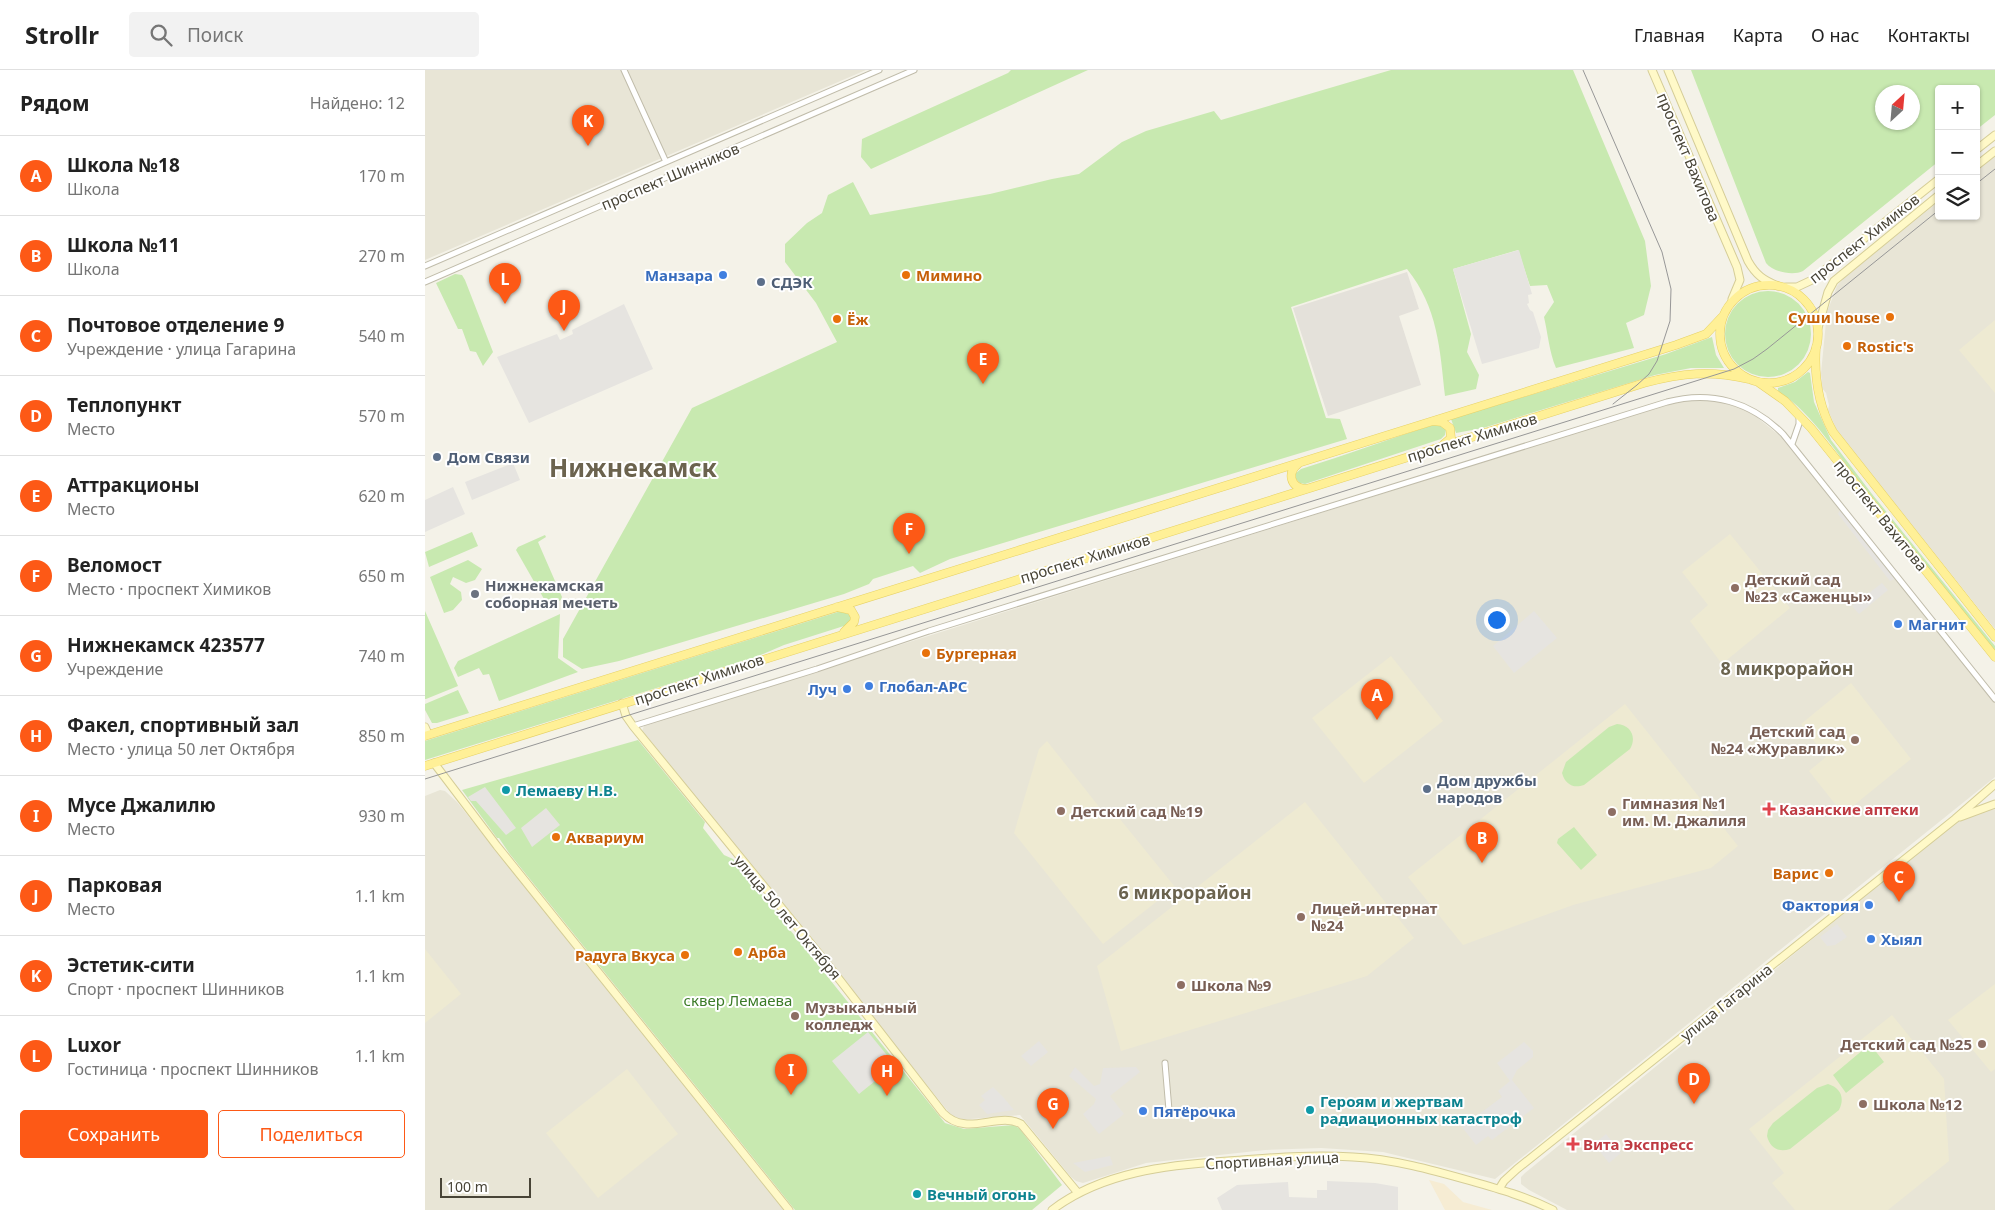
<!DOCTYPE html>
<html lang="ru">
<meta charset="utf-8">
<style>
:root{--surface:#fff;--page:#f2f2f2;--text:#222;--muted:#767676;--line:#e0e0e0;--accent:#fd5916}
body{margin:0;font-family:"Noto Sans",sans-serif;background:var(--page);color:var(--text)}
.controls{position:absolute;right:15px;top:15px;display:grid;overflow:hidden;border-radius:5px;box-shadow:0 1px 4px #0004}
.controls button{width:45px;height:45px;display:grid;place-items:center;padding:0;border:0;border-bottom:1px solid var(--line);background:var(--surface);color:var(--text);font:25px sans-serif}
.compass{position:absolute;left:1450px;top:15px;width:45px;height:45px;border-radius:50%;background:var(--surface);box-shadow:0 1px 4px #0004;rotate:26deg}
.scale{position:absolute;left:15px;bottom:12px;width:91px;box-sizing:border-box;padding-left:5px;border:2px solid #484437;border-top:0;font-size:14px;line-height:18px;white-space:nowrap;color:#484437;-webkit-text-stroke:4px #fff;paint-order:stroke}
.you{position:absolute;left:1071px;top:549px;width:18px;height:18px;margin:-12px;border:4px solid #fff;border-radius:50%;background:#1a73e8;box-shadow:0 0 0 8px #1a73e833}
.badge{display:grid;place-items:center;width:32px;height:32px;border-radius:50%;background:var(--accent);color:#fff;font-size:16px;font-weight:700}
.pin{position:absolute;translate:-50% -41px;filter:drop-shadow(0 1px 2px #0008)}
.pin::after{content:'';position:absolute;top:26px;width:18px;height:15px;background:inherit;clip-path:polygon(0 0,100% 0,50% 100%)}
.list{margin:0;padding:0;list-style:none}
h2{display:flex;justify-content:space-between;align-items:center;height:65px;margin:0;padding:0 20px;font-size:21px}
h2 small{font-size:16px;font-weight:400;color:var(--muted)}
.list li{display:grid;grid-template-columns:32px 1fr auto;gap:15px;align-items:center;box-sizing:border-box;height:80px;padding:0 20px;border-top:1px solid var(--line)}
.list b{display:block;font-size:19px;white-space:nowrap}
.list p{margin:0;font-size:16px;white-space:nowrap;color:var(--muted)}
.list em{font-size:16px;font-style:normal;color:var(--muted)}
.actions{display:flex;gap:10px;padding:15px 20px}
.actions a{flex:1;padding:11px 0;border:1px solid var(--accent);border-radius:5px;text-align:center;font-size:18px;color:var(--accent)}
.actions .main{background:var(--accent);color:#fff}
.icon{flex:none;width:28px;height:28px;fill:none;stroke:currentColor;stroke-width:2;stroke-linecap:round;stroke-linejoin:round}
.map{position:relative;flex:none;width:1570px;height:1140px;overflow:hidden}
header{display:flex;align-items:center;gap:30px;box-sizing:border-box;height:70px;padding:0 25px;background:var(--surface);border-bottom:1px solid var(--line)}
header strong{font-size:24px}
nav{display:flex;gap:28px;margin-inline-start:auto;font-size:18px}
.search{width:350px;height:45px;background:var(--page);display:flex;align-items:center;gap:12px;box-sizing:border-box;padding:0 18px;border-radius:5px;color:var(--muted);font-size:19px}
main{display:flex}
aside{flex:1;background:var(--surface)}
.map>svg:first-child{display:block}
.residential{fill:#e8e5d6}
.commercial{fill:#f6ecd3}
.industrial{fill:#e4e1da}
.education{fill:#eeead2}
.green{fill:#c8e9b0;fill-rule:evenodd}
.parking{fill:#e6e4e0}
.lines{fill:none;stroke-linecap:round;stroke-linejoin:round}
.street-casing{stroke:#c0bcaa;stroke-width:7}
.secondary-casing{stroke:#d5cd97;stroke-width:9}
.primary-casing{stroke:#e6d165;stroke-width:9}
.street{stroke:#fff;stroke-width:5}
.secondary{stroke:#fff9c8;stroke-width:7}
.primary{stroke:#fff097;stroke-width:8}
.tram{stroke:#979797;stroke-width:1}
.shop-dot{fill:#3f7fe0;stroke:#fff;stroke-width:2}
.food-dot{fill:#e8710a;stroke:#fff;stroke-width:2}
.service-dot{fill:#5c6f8a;stroke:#fff;stroke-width:2}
.education-dot{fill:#8d6e63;stroke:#fff;stroke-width:2}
.worship-dot{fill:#6b7280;stroke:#fff;stroke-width:2}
.culture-dot{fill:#0f9aa8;stroke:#fff;stroke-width:2}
.health-dot{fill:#e0444e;stroke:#fff;stroke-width:2}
.labels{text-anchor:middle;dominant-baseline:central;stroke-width:4;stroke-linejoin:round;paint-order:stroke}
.street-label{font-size:15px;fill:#484437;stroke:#fff}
.shop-label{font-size:15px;font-weight:bold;fill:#366cbe;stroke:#fff;text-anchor:start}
.food-label{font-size:15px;font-weight:bold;fill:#c56008;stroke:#fff;text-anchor:start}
.service-label{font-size:15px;font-weight:bold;fill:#4e5e75;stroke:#fff;text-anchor:start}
.education-label{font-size:15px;font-weight:bold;fill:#785e54;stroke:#fff;text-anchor:start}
.worship-label{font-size:15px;font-weight:bold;fill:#5b616d;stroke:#fff;text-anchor:start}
.culture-label{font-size:15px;font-weight:bold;fill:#0d838f;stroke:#fff;text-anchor:start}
.health-label{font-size:15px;font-weight:bold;fill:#be3a42;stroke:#fff;text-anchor:start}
.park-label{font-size:15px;fill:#3c7b28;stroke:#fff}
.quarter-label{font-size:18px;font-weight:bold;fill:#6b634e;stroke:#fff}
.town-label{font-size:25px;font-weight:bold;fill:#6b634e;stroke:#fff}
</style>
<header>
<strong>Strollr</strong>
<div class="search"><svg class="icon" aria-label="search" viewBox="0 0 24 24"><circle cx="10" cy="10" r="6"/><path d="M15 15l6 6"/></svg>Поиск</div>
<nav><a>Главная</a><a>Карта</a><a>О нас</a><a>Контакты</a></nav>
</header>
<main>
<aside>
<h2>Рядом<small>Найдено: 12</small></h2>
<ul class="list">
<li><span class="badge">A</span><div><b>Школа №18</b><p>Школа</p></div><em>170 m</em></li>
<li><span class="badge">B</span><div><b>Школа №11</b><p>Школа</p></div><em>270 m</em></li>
<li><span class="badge">C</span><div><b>Почтовое отделение 9</b><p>Учреждение · улица Гагарина</p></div><em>540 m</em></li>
<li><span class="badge">D</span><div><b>Теплопункт</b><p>Место</p></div><em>570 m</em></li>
<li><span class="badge">E</span><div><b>Аттракционы</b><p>Место</p></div><em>620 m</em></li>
<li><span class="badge">F</span><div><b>Веломост</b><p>Место · проспект Химиков</p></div><em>650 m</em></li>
<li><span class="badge">G</span><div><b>Нижнекамск 423577</b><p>Учреждение</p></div><em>740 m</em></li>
<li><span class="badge">H</span><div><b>Факел, спортивный зал</b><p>Место · улица 50 лет Октября</p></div><em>850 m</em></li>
<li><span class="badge">I</span><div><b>Мусе Джалилю</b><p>Место</p></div><em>930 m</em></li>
<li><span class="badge">J</span><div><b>Парковая</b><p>Место</p></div><em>1.1 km</em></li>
<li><span class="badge">K</span><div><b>Эстетик-сити</b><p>Спорт · проспект Шинников</p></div><em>1.1 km</em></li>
<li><span class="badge">L</span><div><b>Luxor</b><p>Гостиница · проспект Шинников</p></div><em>1.1 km</em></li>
</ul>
<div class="actions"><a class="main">Сохранить</a><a>Поделиться</a></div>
</aside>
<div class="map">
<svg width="1570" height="1140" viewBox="0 0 1570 1140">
<rect width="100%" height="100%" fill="#f4f2e8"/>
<path class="residential" d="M 0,0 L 441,0 L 0,190 Z
M 1570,86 L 1570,559 L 1412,361 L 1403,340 L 1404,335 L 1401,323 L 1397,318 L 1396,303 L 1402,242 L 1412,216 L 1419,208 L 1514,131 L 1514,146 L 1551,146 L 1551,101 Z
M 1264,330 L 1288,330 L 1316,338 L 1329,345 L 1355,366 L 1570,632 L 1570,707 L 1070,1109 L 958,1082 L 896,1078 L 840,1080 L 721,1093 L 658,1113 L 651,1111 L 646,1107 L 595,1045 L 533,1050 L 526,1045 L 217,661 L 219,656 L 229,652 L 1243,334 Z
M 15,720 L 20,721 L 32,732 L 359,1140 L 0,1140 L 0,726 Z
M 1570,737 L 1570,1140 L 1142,1140 L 1104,1120 L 1096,1114 L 1096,1107 L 1100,1103 L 1535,749 Z"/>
<path class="commercial" d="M 1004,1110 L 1019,1114 L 1038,1132 L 1067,1140 L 1020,1140 Z"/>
<path class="industrial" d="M 982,202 L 994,239 L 974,246 L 996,315 L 903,346 L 868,238 Z"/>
<path class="education" d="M 1570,250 L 1570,323 L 1534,280 Z
M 1305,464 L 1365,538 L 1297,594 L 1265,551 L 1283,535 L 1257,502 Z
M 966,586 L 1018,651 L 939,713 L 887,648 Z
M 1426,613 L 1486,689 L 1418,744 L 1384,701 L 1401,687 L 1376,654 Z
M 1200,634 L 1313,776 L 1286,798 L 1148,835 L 1038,875 L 983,807 Z
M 622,671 L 679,743 L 686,738 L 750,817 L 678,874 L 589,763 L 614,679 Z
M 880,732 L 989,868 L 942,906 L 696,981 L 672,896 Z
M 0,879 L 36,924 L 0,953 Z
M 1570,914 L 1570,999 L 1566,1002 L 1523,950 Z
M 1467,945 L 1519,1009 L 1524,1091 L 1463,1140 L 1370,1140 L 1347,1113 L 1359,1103 L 1324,1059 Z
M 202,999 L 253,1064 L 173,1128 L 121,1063 Z"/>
<path class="green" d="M 586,0 L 663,0 L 446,99 L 436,87 L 437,69 L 583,3 Z
M 966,0 L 1148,0 L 1220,171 L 1226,216 L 1219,245 L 1201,253 L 1209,278 L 1131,298 C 1124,281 1123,264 1119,247 L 1129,232 L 1122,215 L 1105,216 L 1093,180 L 1028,199 L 1046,264 L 1042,282 L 1054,305 L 1051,319 L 1020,326 C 1015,280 1013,237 982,199 L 866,237 L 901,348 L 915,349 L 922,369 L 525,489 L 495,503 L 488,496 L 448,509 L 444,514 L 419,524 L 194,591 L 157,599 L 138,587 L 138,569 L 267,338 L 412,272 L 391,233 L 360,192 L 360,174 L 382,153 L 397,143 L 403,125 L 428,112 L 445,145 L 565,124 L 627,109 L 654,104 L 697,72 L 721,61 L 789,41 L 796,50 Z
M 1266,0 L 1570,0 L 1570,45 L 1551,60 L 1551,19 L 1514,19 L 1514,91 L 1378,201 C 1368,206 1348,202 1341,193 ZM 1458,22 L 1488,22 L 1488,52 L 1458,52 Z
M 30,204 L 37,205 L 40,210 L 68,282 L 58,296 L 51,282 L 45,281 L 37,259 L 33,259 L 11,213 Z
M1300 264a43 43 0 1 1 86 0a43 43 0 1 1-86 0Z
M 1287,267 L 1291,285 L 1299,298 L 1266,298 L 1230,305 L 1058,358 L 1031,363 L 1026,349 L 1241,284 Z
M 1383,302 L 1385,303 L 1389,332 L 1406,370 L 1447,424 L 1570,576 L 1570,582 C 1528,529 1484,478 1443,424 C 1417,391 1388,343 1353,321 L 1353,318 L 1370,312 Z
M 1011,354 L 1014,354 L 1021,359 L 1020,365 L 1016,369 L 880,414 L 875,413 L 871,409 L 871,403 L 876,399 C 922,385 966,368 1011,354 Z
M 47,462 L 53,476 L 4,497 L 0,482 Z
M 120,465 L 121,467 L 113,472 L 137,527 L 136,530 L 123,536 L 91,480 L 93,477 Z
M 43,490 L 57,499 L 50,510 L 41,513 L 28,507 L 25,514 L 36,522 L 37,530 L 28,540 L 19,543 L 5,507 Z
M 0,541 L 33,616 L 1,629 L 0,629 Z
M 416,541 L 425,545 L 425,552 L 422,555 L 359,575 L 331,587 L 0,690 L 0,671 Z
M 135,544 L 133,588 L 153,602 L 74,631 L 64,604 L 58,605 L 54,598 L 33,607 L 29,598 L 33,591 Z
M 33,620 L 44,643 L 12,653 L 7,653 L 0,640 L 0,634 Z
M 1192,654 C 1206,655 1212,667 1205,679 L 1159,715 C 1148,719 1140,714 1137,703 L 1141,692 L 1184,657 Z
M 213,670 L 280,752 L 278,758 L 299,785 L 308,789 L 520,1053 L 539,1059 L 589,1055 L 595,1059 L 637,1115 L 607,1140 L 370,1140 L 84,783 L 74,768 L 72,768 L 37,720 Z
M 1149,757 L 1172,785 L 1156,800 L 1132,773 L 1133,769 Z
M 1445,974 L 1459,992 L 1421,1023 L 1408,1005 Z
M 1403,1014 C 1416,1018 1420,1028 1414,1040 L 1365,1079 C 1354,1083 1345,1078 1342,1066 L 1343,1060 L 1348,1053 L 1392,1018 Z"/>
<path class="parking" d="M 1094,180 L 1107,224 L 1103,225 L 1104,233 L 1102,234 L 1105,240 L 1108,242 L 1116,267 L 1114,278 L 1057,294 L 1028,199 Z
M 199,234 L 228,299 L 104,353 L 72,287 L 132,264 L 135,270 L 148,264 L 147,260 Z
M 88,393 L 95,410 L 47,430 L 40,412 Z
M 28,417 L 40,444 L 0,462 L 0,430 Z
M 1416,438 L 1450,482 L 1470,509 L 1465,511 L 1413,444 Z
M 1457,513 L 1463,520 L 1434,544 L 1427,536 Z
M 1109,541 L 1132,568 L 1089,603 L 1068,576 Z
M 60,717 L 91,758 L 81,765 L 51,731 L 46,731 L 43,727 Z
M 121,738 L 135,755 L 107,777 L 96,758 Z
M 1412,854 L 1422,867 L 1410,875 L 1402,876 L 1395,867 Z
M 443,962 L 470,995 L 434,1024 L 407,991 Z
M 614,971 L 623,982 L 606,996 L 596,986 Z
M 1099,972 L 1108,981 L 1108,987 L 1092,1000 L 1087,1010 L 1109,1038 L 1067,1070 L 1063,1066 L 1051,1075 L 1037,1057 L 1077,1027 L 1073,1021 L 1085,1011 L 1072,993 Z
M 650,997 L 669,1016 L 675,1014 L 678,998 L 711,997 L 715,1002 L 685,1026 L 699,1044 L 674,1064 L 658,1044 L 669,1034 L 671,1029 L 644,1006 Z
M 568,1017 L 579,1028 L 589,1040 L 562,1044 L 554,1035 L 560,1030 L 556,1026 Z
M 1181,1064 L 1196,1083 L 1184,1093 L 1169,1074 Z
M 685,1086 L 688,1095 L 660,1102 L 648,1093 Z
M 902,1111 L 950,1113 L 973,1117 L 973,1140 L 797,1140 L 792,1128 L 812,1115 L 863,1112 L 864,1127 L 892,1128 L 892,1120 L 902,1120 Z"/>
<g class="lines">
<g class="street-casing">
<path id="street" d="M 199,0 L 241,92
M 0,196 L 454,0
M 0,212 L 489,0
M 1367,374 L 1374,354 L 1374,345
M 208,656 L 392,599 L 504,561 L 1242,332 C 1286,320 1326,332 1358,364 L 1570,629
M 740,993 L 744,1040"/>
</g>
<g class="secondary-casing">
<path id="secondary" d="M 1227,0 L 1312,197 L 1315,210 L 1307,229
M 1243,0 L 1323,191 C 1331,205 1338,210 1353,216
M 1551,80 L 1570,65
M 1551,96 L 1570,81
M 1361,217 L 1372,217 L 1387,210 L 1514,109
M 1393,258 L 1403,222 L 1409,211 L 1514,125
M 197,633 L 201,646 L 208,656 L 400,891 L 518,1043 C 542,1068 573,1041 596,1054 L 653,1123
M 0,657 L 3,664
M 9,693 L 72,776 L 364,1140
M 1535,747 L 1570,734
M 1074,1119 L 1079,1111 L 1092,1099 L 1530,749 L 1570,714
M 627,1140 C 677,1102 742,1095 803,1091 C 845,1088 886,1084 928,1087 C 968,1089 1007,1100 1046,1111 C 1074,1119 1102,1127 1128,1140"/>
</g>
<g class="primary-casing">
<path id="primary" d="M1295 264a49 49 0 1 1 98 0a49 49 0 1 1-98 0Z
M 1391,277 C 1389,307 1393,335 1408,362 L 1570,567
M 1333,312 L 1360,331 L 1386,358 L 1570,587
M 1008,351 L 1017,352 L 1025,358 L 1026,368 L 1019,374
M 873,394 C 862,403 865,417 880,419
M 412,537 L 426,540 L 430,547 L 429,552 L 419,562
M 0,666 L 1251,275 L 1281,264 L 1297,247
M 0,696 L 1219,313 C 1257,303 1285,300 1324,309"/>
</g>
<use href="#street" class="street"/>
<use href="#secondary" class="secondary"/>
<use href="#primary" class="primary"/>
<path class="tram" d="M 1158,0 L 1237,182 L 1246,219 L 1245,251 L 1232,291 L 1224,304 L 1212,315 L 1188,334
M 1551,114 L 1570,99
M 0,709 L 1309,299 L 1328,289 L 1342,279 L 1514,140"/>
</g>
<g class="shop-dot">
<circle cx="298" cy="205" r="5"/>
<circle cx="1473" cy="554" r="5"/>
<circle cx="444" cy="616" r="5"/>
<circle cx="422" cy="619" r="5"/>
<circle cx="1444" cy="835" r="5"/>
<circle cx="1446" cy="869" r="5"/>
<circle cx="718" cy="1041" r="5"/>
</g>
<g class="food-dot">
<circle cx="481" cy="205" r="5"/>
<circle cx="1465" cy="247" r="5"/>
<circle cx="412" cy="249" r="5"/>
<circle cx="1422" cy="276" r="5"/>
<circle cx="501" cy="583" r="5"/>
<circle cx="131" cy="767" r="5"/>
<circle cx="1404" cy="803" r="5"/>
<circle cx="313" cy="882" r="5"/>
<circle cx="260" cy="885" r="5"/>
</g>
<g class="service-dot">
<circle cx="336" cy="212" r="5"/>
<circle cx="12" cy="387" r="5"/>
<circle cx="1002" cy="719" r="5"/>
</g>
<g class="education-dot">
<circle cx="1310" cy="518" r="5"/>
<circle cx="1430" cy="670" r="5"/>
<circle cx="636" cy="741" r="5"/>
<circle cx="1187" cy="742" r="5"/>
<circle cx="876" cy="847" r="5"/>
<circle cx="756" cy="915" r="5"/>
<circle cx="370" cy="946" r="5"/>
<circle cx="1557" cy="974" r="5"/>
<circle cx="1438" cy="1034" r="5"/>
</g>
<circle class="worship-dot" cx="50" cy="524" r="5"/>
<g class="culture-dot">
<circle cx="81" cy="720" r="5"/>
<circle cx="885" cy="1040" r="5"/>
<circle cx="492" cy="1124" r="5"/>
</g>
<g class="health-dot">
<path d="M1341.5 731.5h5v5h5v5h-5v5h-5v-5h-5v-5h5z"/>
<path d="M1145.5 1066.5h5v5h5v5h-5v5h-5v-5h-5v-5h5z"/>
</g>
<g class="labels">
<g class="street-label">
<text transform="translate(1264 87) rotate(67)">проспект Вахитова</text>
<text transform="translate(245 106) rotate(-23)">проспект Шинников</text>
<text transform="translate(1439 168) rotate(-38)">проспект Химиков</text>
<text transform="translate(1047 367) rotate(-17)">проспект Химиков</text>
<text transform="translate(1456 445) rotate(51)">проспект Вахитова</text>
<text transform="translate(660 488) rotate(-17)">проспект Химиков</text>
<text transform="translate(274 609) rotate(-18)">проспект Химиков</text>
<text transform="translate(363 847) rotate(50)">улица 50 лет Октября</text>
<text transform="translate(1301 932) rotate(-39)">улица Гагарина</text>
<text transform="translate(847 1090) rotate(-3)">Спортивная улица</text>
</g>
<g class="shop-label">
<text x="288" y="205" text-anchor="end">Манзара</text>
<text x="1483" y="554">Магнит</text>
<text x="454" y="616">Глобал-АРС</text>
<text x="412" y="619" text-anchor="end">Луч</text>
<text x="1434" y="835" text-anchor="end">Фактория</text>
<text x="1456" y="869">Хыял</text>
<text x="728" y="1041">Пятёрочка</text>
</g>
<g class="food-label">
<text x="491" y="205">Мимино</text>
<text x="1455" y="247" text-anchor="end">Суши house</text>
<text x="422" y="249">Ёж</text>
<text x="1432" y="276">Rostic's</text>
<text x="511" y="583">Бургерная</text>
<text x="141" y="767">Аквариум</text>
<text x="1394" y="803" text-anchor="end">Варис</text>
<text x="323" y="882">Арба</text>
<text x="250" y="885" text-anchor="end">Радуга Вкуса</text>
</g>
<g class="service-label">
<text x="346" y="212">СДЭК</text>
<text x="22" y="387">Дом Связи</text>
<text x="1012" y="710">Дом дружбы<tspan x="1012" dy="17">народов</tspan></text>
</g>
<g class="education-label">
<text x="1320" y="509">Детский сад<tspan x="1320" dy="17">№23 «Саженцы»</tspan></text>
<text x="1420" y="661" text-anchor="end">Детский сад<tspan x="1420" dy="17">№24 «Журавлик»</tspan></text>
<text x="1197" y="733">Гимназия №1<tspan x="1197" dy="17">им. М. Джалиля</tspan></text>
<text x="646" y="741">Детский сад №19</text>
<text x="886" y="838">Лицей-интернат<tspan x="886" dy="17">№24</tspan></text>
<text x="766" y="915">Школа №9</text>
<text x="380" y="937">Музыкальный<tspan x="380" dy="17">колледж</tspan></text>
<text x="1547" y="974" text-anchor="end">Детский сад №25</text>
<text x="1448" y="1034">Школа №12</text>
</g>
<g class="worship-label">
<text x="60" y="515">Нижнекамская<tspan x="60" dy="17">соборная мечеть</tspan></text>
</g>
<g class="culture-label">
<text x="91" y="720">Лемаеву Н.В.</text>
<text x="895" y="1031">Героям и жертвам<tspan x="895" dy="17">радиационных катастроф</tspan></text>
<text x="502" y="1124">Вечный огонь</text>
</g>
<g class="health-label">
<text x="1354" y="739">Казанские аптеки</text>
<text x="1158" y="1074">Вита Экспресс</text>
</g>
<g class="park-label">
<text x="313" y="930">сквер Лемаева</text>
</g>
<g class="quarter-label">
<text x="1362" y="598">8 микрорайон</text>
<text x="760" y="822">6 микрорайон</text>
</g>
<g class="town-label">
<text x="208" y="397">Нижнекамск</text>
</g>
</g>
</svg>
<div class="controls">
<button>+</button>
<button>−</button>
<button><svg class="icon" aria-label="layers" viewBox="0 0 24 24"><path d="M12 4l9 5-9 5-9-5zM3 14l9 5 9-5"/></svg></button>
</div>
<svg class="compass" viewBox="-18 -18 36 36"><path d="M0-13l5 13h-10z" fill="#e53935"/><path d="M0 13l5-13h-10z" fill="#767676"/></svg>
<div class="scale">100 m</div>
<div class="you"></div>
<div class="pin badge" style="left:952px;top:650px">A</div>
<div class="pin badge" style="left:1057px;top:793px">B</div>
<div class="pin badge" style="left:1474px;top:832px">C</div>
<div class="pin badge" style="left:1269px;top:1034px">D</div>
<div class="pin badge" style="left:558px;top:314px">E</div>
<div class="pin badge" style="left:484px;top:484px">F</div>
<div class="pin badge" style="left:628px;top:1059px">G</div>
<div class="pin badge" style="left:462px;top:1026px">H</div>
<div class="pin badge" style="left:366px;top:1025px">I</div>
<div class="pin badge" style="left:139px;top:261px">J</div>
<div class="pin badge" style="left:163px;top:76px">K</div>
<div class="pin badge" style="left:80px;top:234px">L</div>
</div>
</main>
